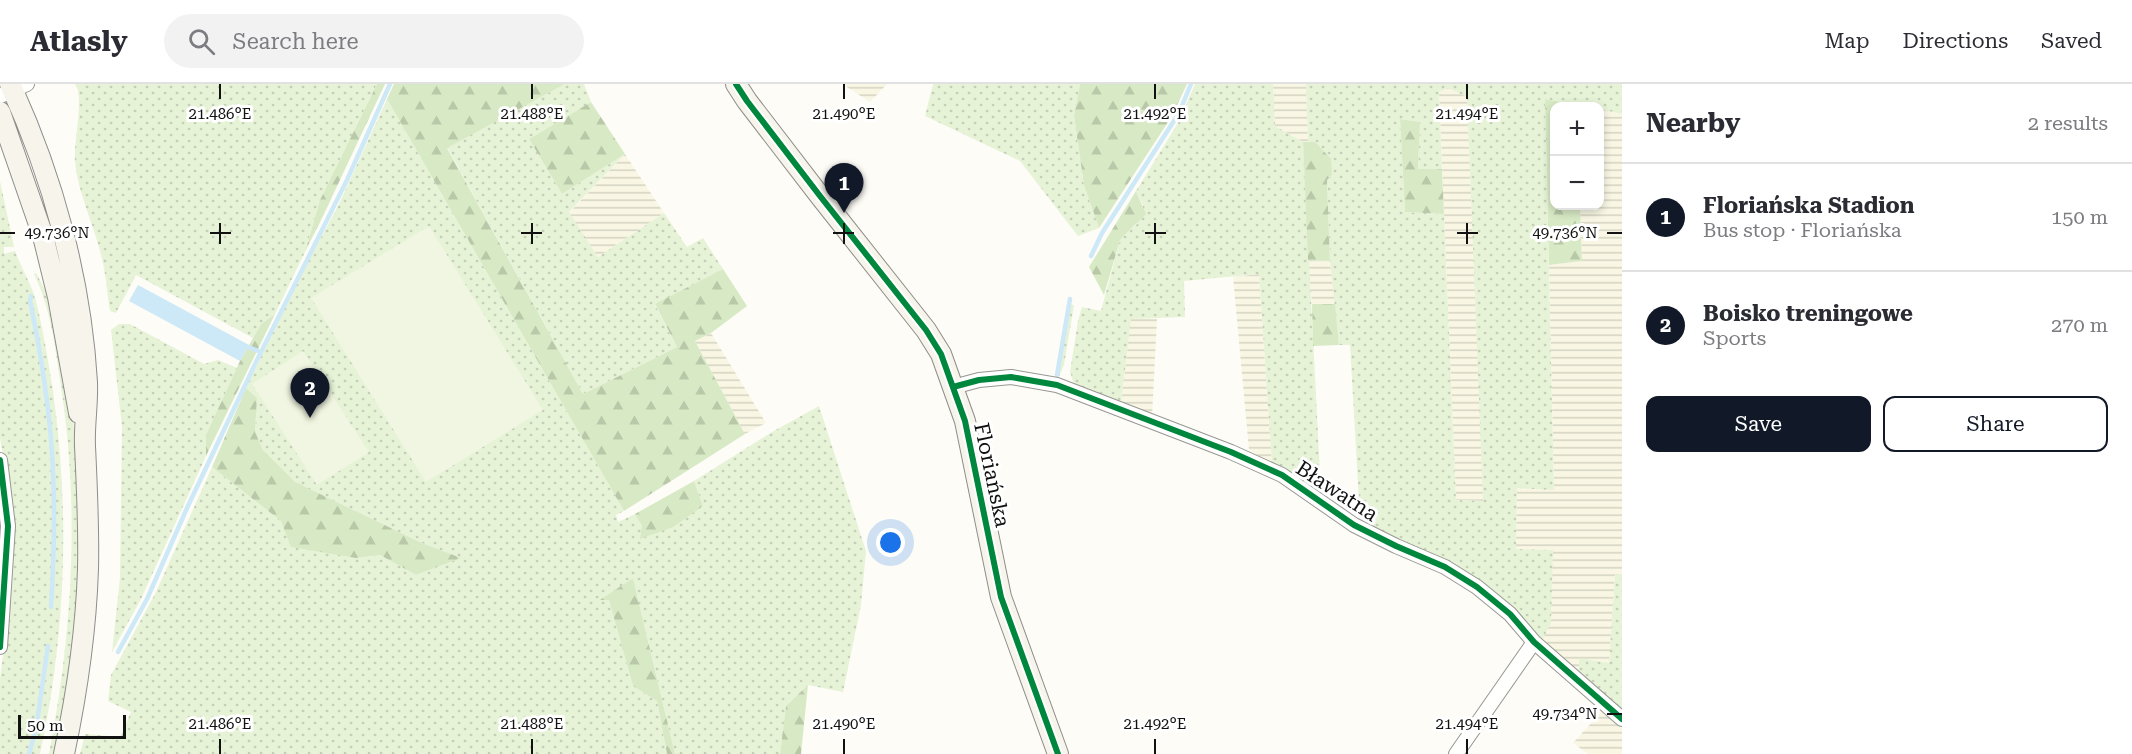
<!DOCTYPE html>
<meta charset="utf-8">
<style>
:root{--surface:#fff;--page:#f2f2f3;--text:#2b2b33;--muted:#7c7c81;--line:#e1e1e2;--accent:#111827}
body{margin:0;font-family:"Roboto Serif",serif;background:var(--page);color:var(--text)}
.controls{position:absolute;right:18px;top:18px;display:grid;overflow:hidden;border-radius:12px;box-shadow:0 3px 9px #0003}
.controls button{width:54px;height:54px;display:grid;place-items:center;padding:0;border:0;border-bottom:2px solid var(--line);background:var(--surface);color:var(--text);font:30px sans-serif}
.scale{position:absolute;left:18px;bottom:15px;width:108px;box-sizing:border-box;padding-left:6px;border:3px solid #111;border-top:0;font-size:16px;line-height:21px;white-space:nowrap;color:#111;-webkit-text-stroke:4px #fff;paint-order:stroke}
.you{position:absolute;left:891px;top:459px;width:21px;height:21px;margin:-15px;border:4px solid #fff;border-radius:50%;background:#1a73e8;box-shadow:0 0 0 9px #1a73e833}
.badge{display:grid;place-items:center;width:39px;height:39px;border-radius:50%;background:var(--accent);color:#fff;font-size:20px;font-weight:700}
.pin{position:absolute;translate:-50% -50px;filter:drop-shadow(0 2px 3px #0008)}
.pin::after{content:'';position:absolute;top:32px;width:21px;height:18px;background:inherit;clip-path:polygon(0 0,100% 0,50% 100%)}
.list{margin:0;padding:0;list-style:none}
h2{display:flex;justify-content:space-between;align-items:center;height:78px;margin:0;padding:0 24px;font-size:26px}
h2 small{font-size:20px;font-weight:400;color:var(--muted)}
.list li{display:grid;grid-template-columns:39px 1fr auto;gap:18px;align-items:center;box-sizing:border-box;height:108px;padding:0 24px;border-top:2px solid var(--line)}
.list b{display:block;font-size:22px;white-space:nowrap}
.list p{margin:0;font-size:20px;white-space:nowrap;color:var(--muted)}
.list em{font-size:20px;font-style:normal;color:var(--muted)}
.actions{display:flex;gap:12px;padding:18px 24px}
.actions a{flex:1;padding:14px 0;border:2px solid var(--accent);border-radius:12px;text-align:center;font-size:21px;color:var(--accent)}
.actions .main{background:var(--accent);color:#fff}
.icon{flex:none;width:33px;height:33px;fill:none;stroke:currentColor;stroke-width:2;stroke-linecap:round;stroke-linejoin:round}
.map{position:relative;flex:none;width:1622px;height:670px;overflow:hidden}
header{display:flex;align-items:center;gap:36px;box-sizing:border-box;height:84px;padding:0 30px;background:var(--surface);border-bottom:2px solid var(--line)}
header strong{font-size:28px}
nav{display:flex;gap:33px;margin-inline-start:auto;font-size:21px}
.search{width:420px;height:54px;background:var(--page);display:flex;align-items:center;gap:15px;box-sizing:border-box;padding:0 21px;border-radius:33px;color:var(--muted);font-size:22px}
main{display:flex}
aside{flex:1;background:var(--surface)}
.map>svg:first-child{display:block}
.farmland{fill:url(#farmland-rules)}
.grass{fill:url(#grass-dots);fill-rule:evenodd}
.forest{fill:url(#forest-firs)}
.pitch{fill:#f0f6e1}
.water{fill:#cde8f7}
.lines{fill:none;stroke-linecap:round;stroke-linejoin:round}
.stream{stroke:#cde8f7;stroke-width:4.5}
.street-casing{stroke:#979795;stroke-width:16}
.secondary-casing{stroke:#8e8d8b;stroke-width:22}
.street{stroke:#fffffe;stroke-width:14}
.secondary{stroke:#f6f4eb;stroke-width:20}
.cycleway-casing{stroke:#fff;stroke-width:10}
.cycleway{stroke:#00873e;stroke-width:6}
.ticks{fill:none;stroke:#111;stroke-width:2}
.labels{text-anchor:middle;dominant-baseline:central;stroke-width:6;stroke-linejoin:round;paint-order:stroke}
.street-label{font-size:21px;fill:#111;stroke:#fff}
.ticks-label{font-size:15px;text-anchor:middle;fill:#111;stroke:#fff;stroke-width:6;stroke-linejoin:round;paint-order:stroke}
</style>
<header>
<strong>Atlasly</strong>
<div class="search"><svg class="icon" aria-label="search" viewBox="0 0 24 24"><circle cx="10" cy="10" r="6"/><path d="M15 15l6 6"/></svg>Search here</div>
<nav><a>Map</a><a>Directions</a><a>Saved</a></nav>
</header>
<main>
<div class="map">
<svg width="1622" height="670" viewBox="0 0 1622 670">
<defs>
<pattern id="farmland-rules" width="6" height="5" patternUnits="userSpaceOnUse" patternTransform="scale(1.5)"><rect width="6" height="5" fill="#f9f7e4"/><path d="M0 2.5h6" fill="none" stroke="#d4d3c3"/></pattern>
<pattern id="grass-dots" width="8" height="8" patternUnits="userSpaceOnUse" patternTransform="scale(1.5)"><rect width="8" height="8" fill="#e7f3d7"/><path d="M2 2h.1M6 6h.1" fill="none" stroke="#c5cfb8" stroke-width="1.8" stroke-linecap="round"/></pattern>
<pattern id="forest-firs" width="22" height="20" patternUnits="userSpaceOnUse" patternTransform="scale(1.5)"><rect width="22" height="20" fill="#d8eac5"/><path d="M5 1l3.5 6h-7zM16 11l3.5 6h-7z" fill="#b8c8a8"/></pattern>
</defs>
<rect width="100%" height="100%" fill="#fdfcf7"/>
<path class="farmland" d="M 842,0 L 887,0 L 870,18 Z
M 1273,0 L 1306,0 L 1308,58 L 1303,58 L 1275,42 Z
M 1448,3 L 1467,13 L 1484,417 L 1456,416 L 1439,8 Z
M 1600,25 L 1622,30 L 1622,490 L 1615,490 L 1609,580 L 1579,575 L 1579,589 L 1541,558 L 1553,467 L 1516,466 L 1517,404 L 1554,405 L 1549,181 L 1582,177 L 1580,122 L 1600,122 Z
M 625,70 L 664,129 L 598,173 L 569,129 Z
M 1308,176 L 1330,177 L 1335,220 L 1312,220 Z
M 1259,190 L 1272,380 L 1249,366 L 1233,193 Z
M 1131,234 L 1157,235 L 1152,333 L 1121,320 Z
M 711,249 L 766,339 L 745,350 L 695,257 Z
M 1602,627 L 1622,643 L 1622,670 L 1588,670 L 1573,659 Z"/>
<path class="grass" d="M 75,0 L 377,0 L 320,116 L 305,168 L 275,230 L 261,240 L 253,254 L 136,191 L 116,229 L 110,227 C 107,209 106,189 101,171 C 94,140 78,110 75,78 C 73,58 85,13 75,0 Z
M 565,0 L 584,0 L 591,18 L 529,55 L 562,110 L 625,70 L 569,128 L 598,173 L 664,129 L 687,163 L 703,154 L 723,185 L 655,221 L 677,263 L 583,310 L 447,63 Z
M 933,0 L 1080,0 L 1074,32 L 1084,101 L 1099,144 L 1078,152 L 1020,77 L 925,32 Z
M 1195,0 L 1273,0 L 1275,42 L 1303,58 L 1321,409 L 1272,380 L 1259,190 L 1184,197 L 1185,233 L 1131,235 L 1121,320 L 1075,303 L 1070,288 L 1078,237 L 1082,223 L 1101,227 L 1120,156 L 1137,140 L 1143,121 L 1136,107 L 1178,39 Z
M 1306,0 L 1622,0 L 1622,30 L 1600,25 L 1600,22 L 1585,22 L 1545,15 L 1554,406 L 1517,404 L 1516,465 L 1553,466 L 1551,539 L 1541,558 L 1526,541 L 1381,450 L 1360,433 L 1350,261 L 1339,261 L 1330,177 L 1327,96 L 1332,91 L 1315,58 L 1308,58 ZM 1448,4 L 1467,13 L 1483,417 L 1456,416 L 1444,130 L 1405,128 L 1400,35 L 1420,38 L 1418,85 L 1442,85 L 1439,8 Z
M 387,15 L 624,427 L 616,431 L 618,438 L 635,430 L 642,442 L 703,422 L 694,397 L 772,348 L 819,322 L 866,467 L 861,521 L 843,608 L 808,601 L 786,622 L 780,670 L 675,670 L 633,494 L 602,516 L 609,515 L 633,602 L 657,617 L 667,670 L 80,670 L 85,650 L 120,653 L 131,628 L 108,617 L 111,591 L 156,508 L 212,383 L 281,437 L 356,474 L 380,471 L 416,491 L 460,474 L 422,459 L 295,399 L 263,366 L 255,348 L 257,314 L 246,304 L 298,196 L 338,122 Z
M 0,97 L 14,163 L 4,163 L 4,170 L 15,167 C 21,183 30,198 35,213 C 43,244 48,276 53,307 C 70,428 66,551 40,670 L 0,670 L 0,595 L 5,554 L 5,382 L 0,354 Z
M 36,189 L 51,217 L 71,314 L 76,366 L 80,456 L 76,528 L 73,566 L 56,670 L 49,670 C 73,546 80,421 60,296 C 55,261 50,223 34,190 Z
M 1067,220 L 1074,221 L 1064,281 L 1057,297 L 1055,296 Z
M 119,240 L 130,240 L 204,280 L 218,276 L 237,284 L 206,351 L 206,372 L 141,515 L 112,568 L 120,494 L 122,343 L 111,246 Z
M 1615,490 L 1622,490 L 1622,627 L 1579,589 L 1579,574 L 1609,579 Z"/>
<path class="forest" d="M 377,0 L 385,0 L 324,130 L 305,168 L 320,116 Z
M 394,0 L 565,0 L 447,64 L 583,310 L 677,263 L 655,220 L 723,185 L 747,222 L 711,249 L 695,257 L 745,350 L 624,427 L 387,15 Z
M 1080,0 L 1187,0 L 1172,32 L 1099,144 L 1084,101 L 1074,32 Z
M 1545,15 L 1577,21 L 1554,22 L 1554,122 L 1580,122 L 1582,177 L 1549,181 Z
M 591,18 L 625,70 L 562,110 L 529,55 Z
M 1400,35 L 1420,38 L 1418,85 L 1442,85 L 1444,130 L 1405,128 Z
M 1303,58 L 1315,58 L 1331,75 L 1332,91 L 1327,96 L 1330,177 L 1308,176 Z
M 1136,107 L 1146,130 L 1120,156 L 1104,211 L 1089,183 Z
M 1312,220 L 1335,220 L 1339,261 L 1313,262 Z
M 275,230 L 206,372 L 206,351 L 240,277 L 261,240 Z
M 246,304 L 257,314 L 255,348 L 263,366 L 295,398 L 422,459 L 461,474 L 416,491 L 380,471 L 356,474 L 291,463 L 281,437 L 212,383 Z
M 694,397 L 703,422 L 673,443 L 640,455 L 642,442 L 635,430 Z
M 633,494 L 675,670 L 667,670 L 657,617 L 633,602 L 609,516 L 600,516 Z
M 808,601 L 801,670 L 780,670 L 786,622 Z"/>
<path class="pitch" d="M 429,142 L 543,326 L 426,398 L 311,214 Z
M 303,267 L 369,368 L 317,401 L 252,300 Z"/>
<path class="water" d="M 138,201 L 249,261 L 240,277 L 129,217 Z"/>
<g class="lines">
<path class="stream" d="M 1091,172 L 1102,149 L 1179,29 L 1191,0
M 31,212 L 30,217 C 38,256 45,295 49,335 C 56,397 55,460 51,523
M 248,263 L 261,268
M 1057,291 L 1070,215
M 118,568 L 147,515 L 187,424 L 257,276 L 347,96 L 390,0
M 29,670 L 36,645 L 48,562"/>
<g class="street-casing">
<path id="street" d="M 0,12 L 27,0
M 953,303 L 979,296 L 1011,293 L 1057,301 L 1231,368 L 1282,391 L 1354,441 L 1396,462 L 1445,483 L 1477,503 L 1510,530 L 1534,558 L 1622,635
M 0,376 L 8,442 L 0,563
M 1456,670 L 1534,558"/>
</g>
<g class="secondary-casing">
<path id="secondary" d="M 10,0 C 53,93 81,196 87,298 C 88,320 84,341 85,362 C 87,403 89,444 88,485 C 86,547 77,609 64,670
M 736,0 L 747,17 L 820,112 L 926,246 L 941,270 L 965,337 L 1001,513 L 1058,670
M 0,28 L 43,152 L 58,213 L 79,329"/>
</g>
<use href="#street" class="street"/>
<use href="#secondary" class="secondary"/>
<g class="cycleway-casing">
<path id="cycleway" d="M 736,0 L 747,17 L 820,112 L 926,246 L 941,270 L 965,337 L 1001,513 L 1058,670
M 953,303 L 979,296 L 1011,293 L 1057,301 L 1231,368 L 1282,391 L 1354,441 L 1396,462 L 1445,483 L 1477,503 L 1510,530 L 1534,558 L 1622,635
M 0,376 L 8,442 L 0,563"/>
</g>
<use href="#cycleway" class="cycleway"/>
</g>
<path class="ticks" d="M 220,0 L 220,15M 532,0 L 532,15M 844,0 L 844,15M 1155,0 L 1155,15M 1467,0 L 1467,15M 220,139 L 220,160M 532,139 L 532,160M 844,139 L 844,160M 1155,139 L 1155,160M 1467,139 L 1467,160M 0,149 L 15,149M 210,149 L 231,149M 521,149 L 542,149M 833,149 L 854,149M 1145,149 L 1166,149M 1457,149 L 1478,149M 1607,149 L 1622,149M 1607,630 L 1622,630M 220,655 L 220,670M 532,655 L 532,670M 844,655 L 844,670M 1155,655 L 1155,670M 1467,655 L 1467,670"/>
<g class="labels">
<g class="street-label">
<text transform="translate(992 391) rotate(78)">Floriańska</text>
<text transform="translate(1337 407) rotate(33)">Bławatna</text>
</g>
</g>
<g class="ticks-label">
<text x="220" y="35">21.486°E</text>
<text x="532" y="35">21.488°E</text>
<text x="844" y="35">21.490°E</text>
<text x="1155" y="35">21.492°E</text>
<text x="1467" y="35">21.494°E</text>
<text x="57" y="154">49.736°N</text>
<text x="1565" y="154">49.736°N</text>
<text x="1565" y="635">49.734°N</text>
<text x="220" y="645">21.486°E</text>
<text x="532" y="645">21.488°E</text>
<text x="844" y="645">21.490°E</text>
<text x="1155" y="645">21.492°E</text>
<text x="1467" y="645">21.494°E</text>
</g>
</svg>
<div class="controls">
<button>+</button>
<button>−</button>
</div>
<div class="scale">50 m</div>
<div class="you"></div>
<div class="pin badge" style="left:844px;top:129px">1</div>
<div class="pin badge" style="left:310px;top:334px">2</div>
</div>
<aside>
<h2>Nearby<small>2 results</small></h2>
<ul class="list">
<li><span class="badge">1</span><div><b>Floriańska Stadion</b><p>Bus stop · Floriańska</p></div><em>150 m</em></li>
<li><span class="badge">2</span><div><b>Boisko treningowe</b><p>Sports</p></div><em>270 m</em></li>
</ul>
<div class="actions"><a class="main">Save</a><a>Share</a></div>
</aside>
</main>
